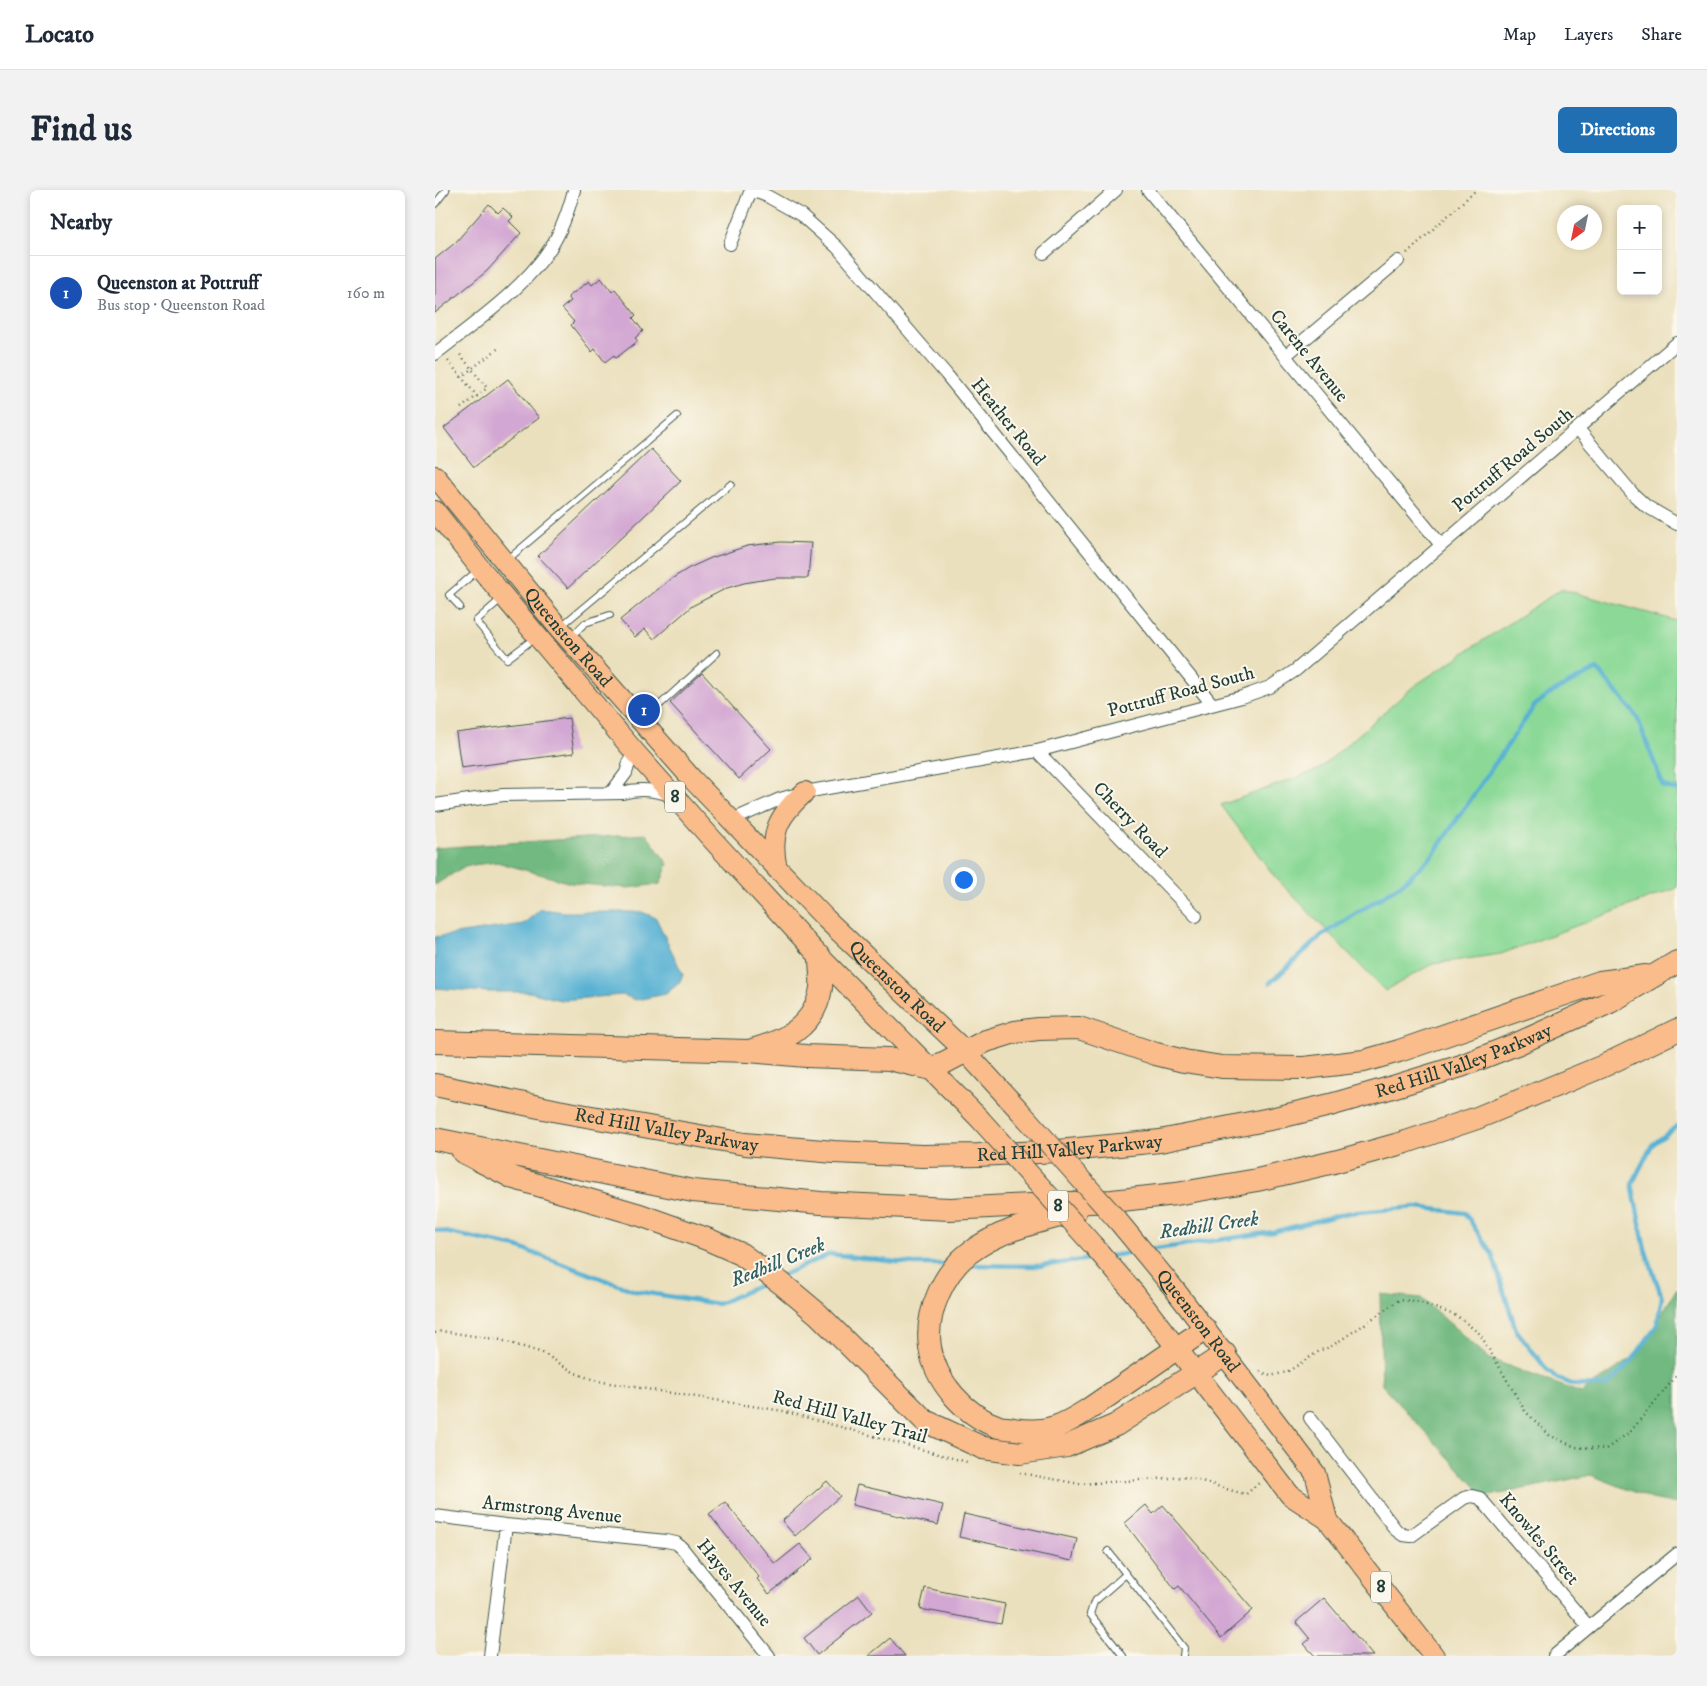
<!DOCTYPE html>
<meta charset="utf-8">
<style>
:root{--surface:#fff;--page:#f2f2f3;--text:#1f2937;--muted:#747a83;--line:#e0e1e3;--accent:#1f6fb2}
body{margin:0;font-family:"IM FELL DW Pica",serif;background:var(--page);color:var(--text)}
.controls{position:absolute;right:15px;top:15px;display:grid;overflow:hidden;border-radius:8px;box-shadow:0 2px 8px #0003}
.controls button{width:45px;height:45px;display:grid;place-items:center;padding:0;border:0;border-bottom:1px solid var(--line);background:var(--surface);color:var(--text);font:25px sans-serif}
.compass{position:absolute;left:1122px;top:15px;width:45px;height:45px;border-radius:50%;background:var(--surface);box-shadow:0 2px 8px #0003;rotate:213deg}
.you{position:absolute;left:528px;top:689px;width:18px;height:18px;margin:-12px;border:4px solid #fff;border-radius:50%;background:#1a73e8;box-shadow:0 0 0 8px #1a73e833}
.badge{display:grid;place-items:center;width:32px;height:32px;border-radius:50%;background:var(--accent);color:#fff;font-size:16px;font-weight:700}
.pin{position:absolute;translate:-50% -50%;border:2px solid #fff;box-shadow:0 1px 5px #0006}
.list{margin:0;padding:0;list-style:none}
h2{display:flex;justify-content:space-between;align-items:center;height:65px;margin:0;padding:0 20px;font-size:21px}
h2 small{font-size:16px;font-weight:400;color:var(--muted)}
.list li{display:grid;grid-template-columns:32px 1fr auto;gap:15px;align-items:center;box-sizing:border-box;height:75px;padding:0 20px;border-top:1px solid var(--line)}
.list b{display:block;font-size:19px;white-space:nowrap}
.list p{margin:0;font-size:16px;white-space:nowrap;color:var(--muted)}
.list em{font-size:16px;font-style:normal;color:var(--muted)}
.map{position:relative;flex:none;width:1242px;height:1466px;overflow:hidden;border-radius:8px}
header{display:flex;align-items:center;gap:30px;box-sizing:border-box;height:70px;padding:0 25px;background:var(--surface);border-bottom:1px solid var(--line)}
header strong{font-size:24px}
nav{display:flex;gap:28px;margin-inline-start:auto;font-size:18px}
.intro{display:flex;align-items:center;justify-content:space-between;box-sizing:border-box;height:120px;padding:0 30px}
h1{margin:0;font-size:35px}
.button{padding:12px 22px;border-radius:8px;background:var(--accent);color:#fff;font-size:18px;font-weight:700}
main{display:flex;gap:30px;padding:0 30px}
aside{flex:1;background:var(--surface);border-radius:8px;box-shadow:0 2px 8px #0003}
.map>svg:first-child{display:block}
.green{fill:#8cd997;stroke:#568b66}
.forest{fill:#71b980;stroke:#487b5a}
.water{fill:#56b1d3;stroke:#3a7784}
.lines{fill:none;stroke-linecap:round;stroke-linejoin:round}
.stream{stroke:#56b1d3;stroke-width:4.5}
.building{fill:#d3a7d3}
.lane-casing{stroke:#3e5549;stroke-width:8}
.street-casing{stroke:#3e5549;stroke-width:14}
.primary-casing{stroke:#3e5549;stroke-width:22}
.highway-casing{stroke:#3e5549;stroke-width:24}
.path{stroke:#3e5549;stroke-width:2.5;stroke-dasharray:1 4;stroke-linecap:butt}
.lane{stroke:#fff;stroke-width:6}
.street{stroke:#fff;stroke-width:12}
.primary{stroke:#fabc8b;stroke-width:20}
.highway{stroke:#fabc8b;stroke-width:22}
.primary-bridge-casing{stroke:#3e5549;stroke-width:22;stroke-linecap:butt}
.primary-bridge{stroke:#fabc8b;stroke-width:20}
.labels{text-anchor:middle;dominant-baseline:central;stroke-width:4;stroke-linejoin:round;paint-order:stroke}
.shield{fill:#fbf7ec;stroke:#61756b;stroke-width:1}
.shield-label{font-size:18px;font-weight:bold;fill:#1f3d34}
.street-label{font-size:19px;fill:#1f3d34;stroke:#fbf7ec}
.water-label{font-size:20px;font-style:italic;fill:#306064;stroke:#fbf7ec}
</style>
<header>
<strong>Locato</strong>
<nav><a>Map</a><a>Layers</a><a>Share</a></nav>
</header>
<div class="intro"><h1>Find us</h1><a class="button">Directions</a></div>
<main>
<aside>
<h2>Nearby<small></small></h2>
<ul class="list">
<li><span class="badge" style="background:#1a4fb4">1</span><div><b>Queenston at Pottruff</b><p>Bus stop · Queenston Road</p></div><em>160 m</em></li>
</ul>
</aside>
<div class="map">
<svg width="1242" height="1466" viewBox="0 0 1242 1466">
<rect width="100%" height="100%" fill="#fbf7ec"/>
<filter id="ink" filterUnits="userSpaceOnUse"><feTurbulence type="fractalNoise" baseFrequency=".02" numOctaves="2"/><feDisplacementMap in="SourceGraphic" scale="10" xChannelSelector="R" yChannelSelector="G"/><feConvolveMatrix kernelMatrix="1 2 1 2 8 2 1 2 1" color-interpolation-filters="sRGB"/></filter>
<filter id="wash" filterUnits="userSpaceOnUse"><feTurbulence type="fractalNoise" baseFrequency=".0096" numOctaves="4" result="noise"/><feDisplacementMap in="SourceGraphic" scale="20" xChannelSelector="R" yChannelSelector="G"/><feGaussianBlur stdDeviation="1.12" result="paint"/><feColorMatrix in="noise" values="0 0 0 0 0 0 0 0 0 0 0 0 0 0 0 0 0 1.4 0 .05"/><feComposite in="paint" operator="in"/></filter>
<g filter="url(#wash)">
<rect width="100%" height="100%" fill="#ebe0bd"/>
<path class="green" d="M 1126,399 L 1242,431 L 1242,698 L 1066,764 L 997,774 L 950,801 L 840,687 L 786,615 L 883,580 L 979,496 Z"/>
<path class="forest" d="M 211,644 L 233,674 L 225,694 L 192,698 L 136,693 L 62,672 L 30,676 L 0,695 L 0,658 Z
M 1242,1098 L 1242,1314 L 1217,1309 L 1156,1285 L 1050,1307 L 947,1195 L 945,1104 L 986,1108 L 1055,1169 L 1146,1203 L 1203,1164 Z"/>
<path class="water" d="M 106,719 L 130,722 L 207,722 L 221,728 L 248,785 L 244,793 L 231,804 L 201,810 L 188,805 L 125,810 L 95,802 L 53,802 L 0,798 L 0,747 L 88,734 Z"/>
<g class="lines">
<path class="stream" d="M 835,793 L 886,746 L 967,694 L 997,666 L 1100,515 L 1116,503 L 1162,479 L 1202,527 L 1228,596 L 1242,600
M 0,1040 L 82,1057 L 200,1101 L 283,1114 L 332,1092
M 714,1060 L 838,1042 L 912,1023 L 981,1017 L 1030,1023 L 1057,1064 L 1081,1140 L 1113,1181 L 1123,1189 L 1140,1195 L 1171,1196 L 1196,1172 L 1222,1135 L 1227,1107 L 1210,1059 L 1197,994 L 1217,955 L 1242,936
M 675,1066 L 702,1062
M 533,1075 L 605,1076 L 662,1068
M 348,1085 L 395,1064 L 479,1074 L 513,1074"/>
</g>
<g id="blocks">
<path class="building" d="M 54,14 L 63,23 L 68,18 L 78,27 L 74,31 L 86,43 L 52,81 L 0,123 L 0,69 L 20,53 Z
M 166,88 L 177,102 L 180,99 L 201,125 L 198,128 L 208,141 L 200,148 L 203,151 L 181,168 L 179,165 L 170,172 L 160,159 L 157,162 L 136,135 L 139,132 L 127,118 L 136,111 L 133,107 L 154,91 L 157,95 Z
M 73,189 L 104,228 L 39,277 L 9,238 Z
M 216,259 L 246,291 L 133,398 L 103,366 Z
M 346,352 L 376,353 L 373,388 L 340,388 L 309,393 L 292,398 L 257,416 L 219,449 L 210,439 L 200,447 L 185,430 L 233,391 L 254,378 L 276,368 L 312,356 Z
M 267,483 L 336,559 L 304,589 L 235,513 Z
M 134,528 L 139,563 L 26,578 L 21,543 Z
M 392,1291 L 405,1306 L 360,1346 L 347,1331 Z
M 422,1295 L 508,1315 L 503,1335 L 417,1315 Z
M 290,1312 L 340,1374 L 365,1354 L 378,1369 L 334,1404 L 322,1389 L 324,1387 L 274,1324 Z
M 711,1315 L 718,1324 L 728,1315 L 818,1420 L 786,1448 L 744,1396 L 740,1399 L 690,1333 Z
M 529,1324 L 642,1349 L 637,1371 L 524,1347 Z
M 490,1398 L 570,1414 L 566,1434 L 485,1419 Z
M 424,1405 L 437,1422 L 382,1465 L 369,1448 Z
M 889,1408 L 938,1466 L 880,1466 L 869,1454 L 875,1449 L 861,1432 Z
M 455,1448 L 470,1466 L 433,1466 Z"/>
</g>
</g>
<g filter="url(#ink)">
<use href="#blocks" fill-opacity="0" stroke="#3e5549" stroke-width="1"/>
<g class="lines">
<g class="lane-casing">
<path id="lane" d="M 0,14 L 11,0
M 71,371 L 242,226
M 66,409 L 41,431 L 72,469 L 101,447
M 25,417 L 14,405 L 42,381
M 125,437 L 296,294
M 135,448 L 150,433 L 175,425
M 208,530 L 282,463
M 673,1361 L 749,1458 L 748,1466
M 688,1466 L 655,1424 L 659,1412 L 691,1384"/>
</g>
<g class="street-casing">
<path id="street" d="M 316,0 L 332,6 L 366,25 L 402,57 L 511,184 L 777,514
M 713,0 L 1006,355
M 295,54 L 316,0
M 609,63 L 681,0
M 0,164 C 38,134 90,98 116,57 C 127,40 134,19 139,0
M 850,166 L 963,71
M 1143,239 L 1198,304 L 1211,316 L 1242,334
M 602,561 L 761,726
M 176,603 L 191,583 L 198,560
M 0,615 L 68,605 L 188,603 C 205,597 221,601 238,605
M 295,631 L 345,609 L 370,602 L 602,561 L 807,507 L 835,497 L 861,480 L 1242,153
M 875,1228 L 961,1340 L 968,1345 L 976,1346 L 1029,1308 L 1037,1306 L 1045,1308 L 1154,1437
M 0,1326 L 71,1335 L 231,1351 L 241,1353 L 247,1358 L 334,1466
M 55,1466 L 71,1335
M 1119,1466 L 1242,1364"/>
</g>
<g class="primary-casing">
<g id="primary">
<path id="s1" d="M 0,286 L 124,438 L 258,590 L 391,729 L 530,861 L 584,920"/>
<path d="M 0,321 L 45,378 L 198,560 L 276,648 L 385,767 L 544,928"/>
<path d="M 342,679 C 334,643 343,626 370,602"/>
<path id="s2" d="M 683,1031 L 740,1100 L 880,1283 L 892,1329"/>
<path d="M 700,1104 L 855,1305 L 892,1329 L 999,1466"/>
</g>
</g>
<g class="highway-casing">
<g id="highway">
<path d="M 0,852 L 314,861 C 347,852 380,838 386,798 C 387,788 385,777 385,767"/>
<path d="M 314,861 L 371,866 L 454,869 L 497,879 L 551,851 L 580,842 L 603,839 L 644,838 L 721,864 L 749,871 L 787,877 L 869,878 L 929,871 L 964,861 L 1165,792 L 1211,786"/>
<path id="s3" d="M 0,895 L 123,921 L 310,954 L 399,962 L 487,966 L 543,965 L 623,961 L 725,951 L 840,928 L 895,915 L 951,899 L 1026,876 L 1084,853 L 1175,812 L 1242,772"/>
<path d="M 0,949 L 258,1001 L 386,1013 L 515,1019 L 677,1011 L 741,1004 L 822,990 L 899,972 L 971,952 L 1042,928 L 1166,877 L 1242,840"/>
<path d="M 28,962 L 79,988 L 205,1025 L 272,1049 L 306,1064 L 346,1093 L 383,1124 L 490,1231 L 548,1258 L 585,1263 L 632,1256 L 681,1235 L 790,1164"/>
<path d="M 640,1022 C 602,1032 566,1039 534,1063 C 508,1083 490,1124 495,1157 C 500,1192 531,1226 564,1237 C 569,1238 574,1238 579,1239 C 592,1241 608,1241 620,1237 C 632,1233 643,1226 654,1219 L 770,1139"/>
</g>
</g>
<path class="path" d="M 972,63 L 1041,0
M 13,171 L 42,206 L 52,198 L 23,162
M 26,187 L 65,157
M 26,218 L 42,206
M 0,1143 L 6,1141 L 66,1150 L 108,1163 L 140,1183 L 162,1191 L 348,1221 L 532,1272
M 825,1181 L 835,1186 L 852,1182 L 886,1160 L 895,1157 L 924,1138 L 964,1110 L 981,1111 L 1022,1126 L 1045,1144 L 1090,1221 L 1114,1245 L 1140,1257 L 1171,1259 L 1195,1242 L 1242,1185
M 585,1283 L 645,1294 L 751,1287 C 771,1291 790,1300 811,1304 L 824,1293"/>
<use href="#lane" class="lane"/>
<use href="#street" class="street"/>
<use href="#primary" class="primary"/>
<use href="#highway" class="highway"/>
<g class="primary-bridge-casing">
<path id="primary-bridge" d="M 584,920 L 683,1031
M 544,928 L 658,1055 L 700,1104"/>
</g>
<use href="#primary-bridge" class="primary-bridge"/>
</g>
</g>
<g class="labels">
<g class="shield">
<rect x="230" y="591.5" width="20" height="31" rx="4"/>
<rect x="613" y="1000.5" width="20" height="31" rx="4"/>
<rect x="936" y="1381.5" width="20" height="31" rx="4"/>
</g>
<g class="shield-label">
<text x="240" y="607">8</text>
<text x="623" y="1016">8</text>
<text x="946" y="1397">8</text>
</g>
<g class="street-label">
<text transform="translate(874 166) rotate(51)">Carene Avenue</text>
<text transform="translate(573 232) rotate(51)">Heather Road</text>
<text transform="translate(1078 270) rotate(-40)">Pottruff Road South</text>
<text stroke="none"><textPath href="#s1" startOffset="209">Queenston Road</textPath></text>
<text transform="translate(746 502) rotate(-15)">Pottruff Road South</text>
<text transform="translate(695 630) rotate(46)">Cherry Road</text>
<text stroke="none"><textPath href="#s1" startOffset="689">Queenston Road</textPath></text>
<text stroke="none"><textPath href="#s3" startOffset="1046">Red Hill Valley Parkway</textPath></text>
<text stroke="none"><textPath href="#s3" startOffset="236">Red Hill Valley Parkway</textPath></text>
<text stroke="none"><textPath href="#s3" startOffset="641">Red Hill Valley Parkway</textPath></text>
<text stroke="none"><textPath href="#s2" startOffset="128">Queenston Road</textPath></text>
<text transform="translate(415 1227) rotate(15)">Red Hill Valley Trail</text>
<text transform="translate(117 1320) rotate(6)">Armstrong Avenue</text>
<text transform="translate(1104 1349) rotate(50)">Knowles Street</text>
<text transform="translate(299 1393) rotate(51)">Hayes Avenue</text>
</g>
<g class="water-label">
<text transform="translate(774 1036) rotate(-8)">Redhill Creek</text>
<text transform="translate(343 1073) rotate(-22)">Redhill Creek</text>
</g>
</g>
</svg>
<div class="controls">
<button>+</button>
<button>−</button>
</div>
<svg class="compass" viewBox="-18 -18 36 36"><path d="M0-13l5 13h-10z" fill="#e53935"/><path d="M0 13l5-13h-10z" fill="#747a83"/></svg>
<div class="you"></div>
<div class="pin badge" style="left:209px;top:520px;background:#1a4fb4">1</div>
</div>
</main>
